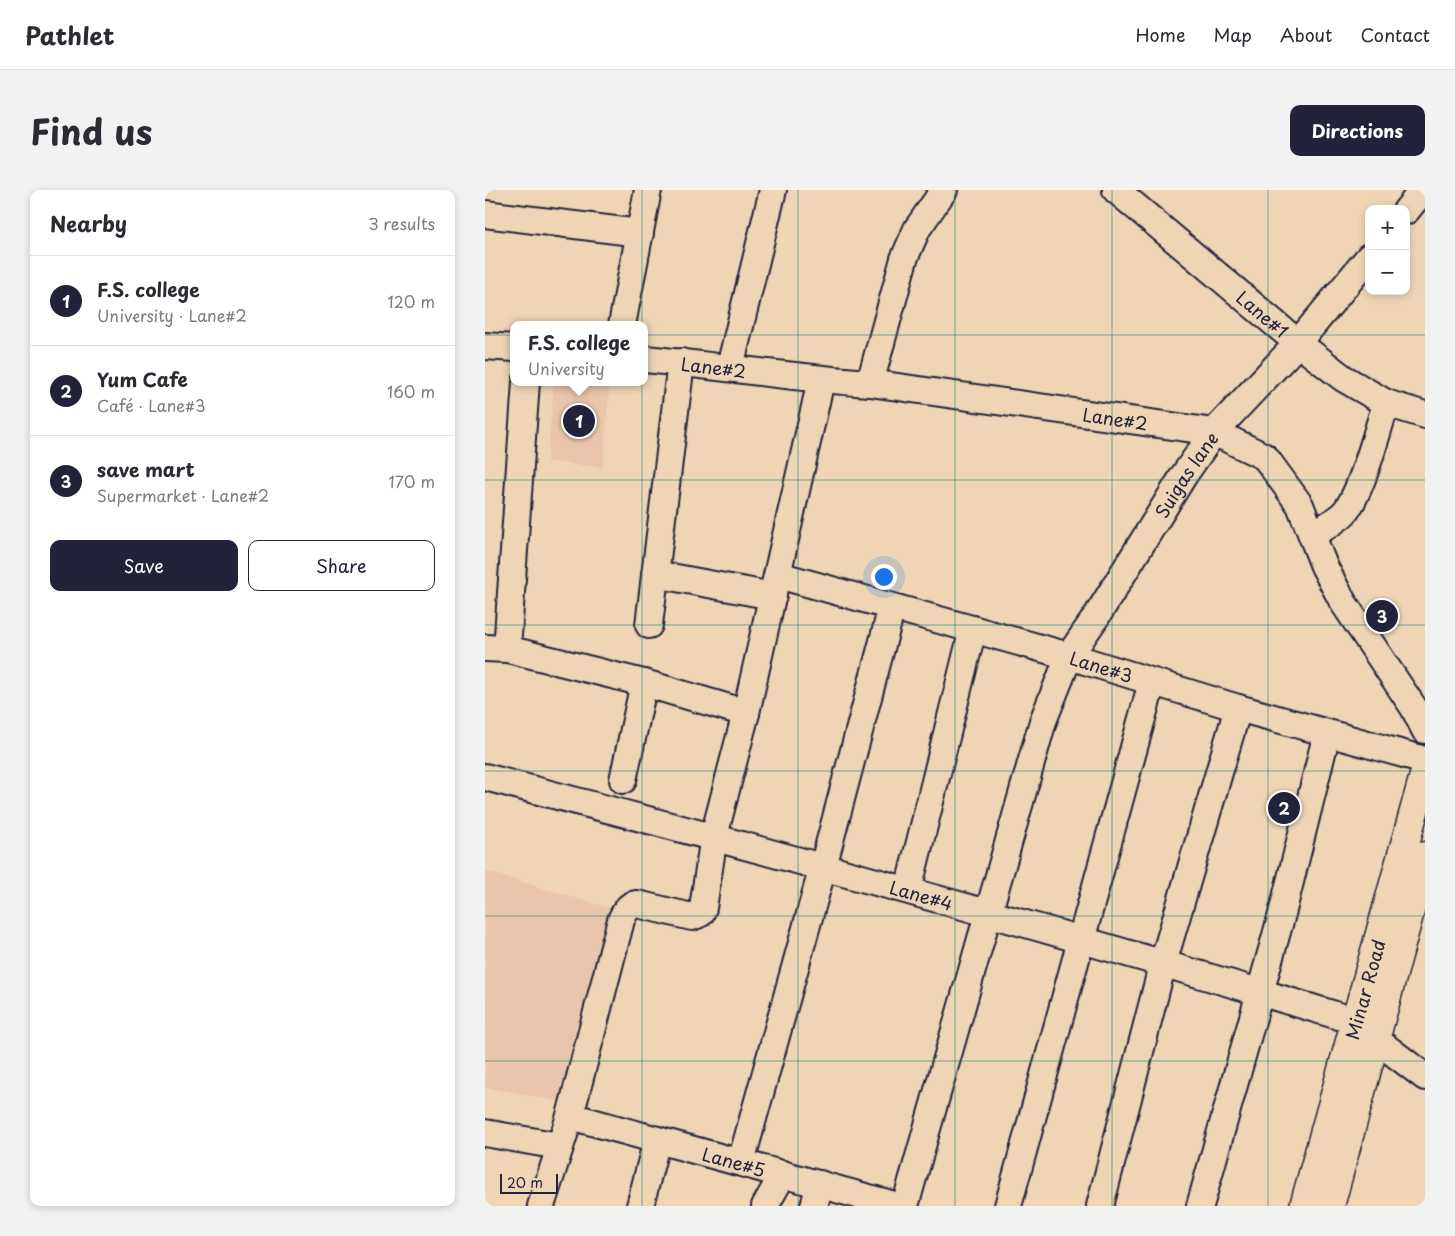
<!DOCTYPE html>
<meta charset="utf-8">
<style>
:root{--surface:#fff;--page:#f2f2f3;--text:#2b2b33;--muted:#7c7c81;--line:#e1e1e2;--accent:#22223b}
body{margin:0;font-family:"Playpen Sans",sans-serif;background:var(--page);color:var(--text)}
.controls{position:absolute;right:15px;top:15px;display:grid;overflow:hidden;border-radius:10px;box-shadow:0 2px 8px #0003}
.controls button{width:45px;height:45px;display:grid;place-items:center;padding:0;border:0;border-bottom:1px solid var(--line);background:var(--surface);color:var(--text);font:25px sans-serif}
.scale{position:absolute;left:15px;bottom:12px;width:58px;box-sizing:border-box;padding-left:5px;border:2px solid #22223b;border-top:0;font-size:14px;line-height:18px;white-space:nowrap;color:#22223b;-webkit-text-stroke:4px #efd5b6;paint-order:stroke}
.you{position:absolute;left:398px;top:386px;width:18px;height:18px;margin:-12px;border:4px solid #fff;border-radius:50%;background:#1a73e8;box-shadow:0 0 0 8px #1a73e833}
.badge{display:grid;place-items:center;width:32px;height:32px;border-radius:50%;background:var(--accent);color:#fff;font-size:16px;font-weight:700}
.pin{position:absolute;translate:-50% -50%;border:2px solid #fff;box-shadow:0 1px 5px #0006}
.popup{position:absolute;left:25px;top:131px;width:138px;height:65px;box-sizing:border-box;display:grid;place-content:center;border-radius:10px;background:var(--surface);filter:drop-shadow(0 1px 4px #0005);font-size:16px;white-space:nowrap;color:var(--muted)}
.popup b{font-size:19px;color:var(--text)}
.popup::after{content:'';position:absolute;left:50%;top:100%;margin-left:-10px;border:10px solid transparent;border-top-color:var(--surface)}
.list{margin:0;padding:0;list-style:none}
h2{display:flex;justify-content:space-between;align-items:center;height:65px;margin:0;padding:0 20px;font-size:21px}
h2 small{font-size:16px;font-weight:400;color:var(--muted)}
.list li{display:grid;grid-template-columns:32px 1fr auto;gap:15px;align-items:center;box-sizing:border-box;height:90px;padding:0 20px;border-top:1px solid var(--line)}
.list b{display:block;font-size:19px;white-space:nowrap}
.list p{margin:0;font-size:16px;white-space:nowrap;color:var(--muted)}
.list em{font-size:16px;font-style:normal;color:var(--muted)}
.actions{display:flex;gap:10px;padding:15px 20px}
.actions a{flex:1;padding:11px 0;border:1px solid var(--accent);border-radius:10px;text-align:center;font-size:18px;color:var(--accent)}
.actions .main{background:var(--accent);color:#fff}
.map{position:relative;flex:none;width:940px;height:1016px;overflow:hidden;border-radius:10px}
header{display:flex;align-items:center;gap:30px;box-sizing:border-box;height:70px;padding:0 25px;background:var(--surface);border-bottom:1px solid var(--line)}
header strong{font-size:24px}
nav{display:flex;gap:28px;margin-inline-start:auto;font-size:18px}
.intro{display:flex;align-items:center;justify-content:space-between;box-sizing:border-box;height:120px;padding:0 30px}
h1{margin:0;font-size:35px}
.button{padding:12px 22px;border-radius:10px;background:var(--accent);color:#fff;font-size:18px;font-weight:700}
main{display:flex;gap:30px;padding:0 30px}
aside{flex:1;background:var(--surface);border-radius:10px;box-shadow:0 2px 8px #0003}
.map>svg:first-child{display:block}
.built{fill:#e9c5ad}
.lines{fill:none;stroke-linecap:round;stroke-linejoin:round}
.minor-casing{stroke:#22223b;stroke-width:30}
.major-casing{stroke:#22223b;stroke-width:31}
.minor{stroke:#efd5b6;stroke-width:26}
.major{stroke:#efd5b6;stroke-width:28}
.grid{fill:none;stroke:#0f766e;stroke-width:1;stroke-opacity:0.55}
.labels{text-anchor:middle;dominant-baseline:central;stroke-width:5;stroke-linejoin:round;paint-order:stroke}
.street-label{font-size:18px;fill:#22223b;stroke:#efd5b6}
</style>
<header>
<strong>Pathlet</strong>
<nav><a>Home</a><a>Map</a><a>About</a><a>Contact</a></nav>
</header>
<div class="intro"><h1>Find us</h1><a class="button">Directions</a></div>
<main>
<aside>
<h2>Nearby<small>3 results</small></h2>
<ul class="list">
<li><span class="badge">1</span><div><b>F.S. college</b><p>University · Lane#2</p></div><em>120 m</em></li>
<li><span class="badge">2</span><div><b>Yum Cafe</b><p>Café · Lane#3</p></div><em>160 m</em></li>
<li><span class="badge">3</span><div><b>save mart</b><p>Supermarket · Lane#2</p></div><em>170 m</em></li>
</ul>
<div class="actions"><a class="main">Save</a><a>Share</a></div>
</aside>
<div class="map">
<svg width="940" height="1016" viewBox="0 0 940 1016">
<rect width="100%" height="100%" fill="#efd5b6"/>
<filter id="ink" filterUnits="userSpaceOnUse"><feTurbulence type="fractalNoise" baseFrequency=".02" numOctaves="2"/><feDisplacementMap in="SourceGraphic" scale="10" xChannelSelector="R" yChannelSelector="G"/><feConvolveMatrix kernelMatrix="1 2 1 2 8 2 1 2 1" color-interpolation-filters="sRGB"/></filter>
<g filter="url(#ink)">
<path class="built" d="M 69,192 L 125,192 L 118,277 L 62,272 Z
M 0,681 L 145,724 L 88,914 L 0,897 Z"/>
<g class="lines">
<g class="minor-casing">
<g id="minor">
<path id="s1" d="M 631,0 L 813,153 L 858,188 L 901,213 L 940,225"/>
<path d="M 921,21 L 938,0"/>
<path d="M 0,24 L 155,43"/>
<path d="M 137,135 L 163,0"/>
<path d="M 0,156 L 29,158"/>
<path id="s2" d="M 159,169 C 235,176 310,188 385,193 L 729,242 L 780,267 L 815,315 L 839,376 L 858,412 L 929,518 L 940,540"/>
<path d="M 245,177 L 288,0"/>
<path d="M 385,193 L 419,69 L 432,39 L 459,0"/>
<path d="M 827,345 C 838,338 850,332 859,323 C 876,305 893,239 901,213"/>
<path d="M 170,384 L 288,406"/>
<path id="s3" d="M 293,385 L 584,466 L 753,518 L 940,570"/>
<path d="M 164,435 L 196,172"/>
<path d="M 0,458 L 22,459 L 159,493 L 261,523"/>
<path d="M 22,459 L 41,192"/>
<path id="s4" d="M 0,587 C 292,663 582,743 870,831"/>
<path d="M 138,590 L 159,493"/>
<path d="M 423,700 L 488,439"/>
<path d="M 890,849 L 940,887"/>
<path id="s5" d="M 85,926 L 413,1016"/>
<path d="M 0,943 L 74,956"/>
<path d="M 256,972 L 338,677 L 407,417"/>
<path d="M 56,1016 L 85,926 L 136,730 C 140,722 142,715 152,714 L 207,727 L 216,723 L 218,718 L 229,646 L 261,523 L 336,190"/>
<path d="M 155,1016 L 172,950"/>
<path d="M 280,1016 L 298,984"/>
<path d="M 329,1016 L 335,994"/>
<path id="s6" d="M 420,1016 L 558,531 L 584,466 L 613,424 L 699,285 L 729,242 L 813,153 L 884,67"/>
<path d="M 523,1016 L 667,492"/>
<path d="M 615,1016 L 678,773 L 753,518"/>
<path d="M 715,1016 L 797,724 L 842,543"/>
</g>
</g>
<g class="major-casing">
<g id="major">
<path id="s7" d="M 819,1016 L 940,582"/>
<path d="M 845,1016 L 940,666"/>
</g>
</g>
<use href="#minor" class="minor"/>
<use href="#major" class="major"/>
</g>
</g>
<path class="grid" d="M 157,0 L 157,1016M 313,0 L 313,1016M 470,0 L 470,1016M 627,0 L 627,1016M 783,0 L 783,1016M 0,145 L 940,145M 0,290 L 940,290M 0,435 L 940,435M 0,581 L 940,581M 0,726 L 940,726M 0,871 L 940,871"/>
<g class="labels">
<g class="street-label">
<text stroke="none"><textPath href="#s1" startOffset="192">Lane#1</textPath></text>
<text stroke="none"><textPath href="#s2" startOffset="70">Lane#2</textPath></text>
<text stroke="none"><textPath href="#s2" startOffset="475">Lane#2</textPath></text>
<text stroke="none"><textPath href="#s6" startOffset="790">Suigas lane</textPath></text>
<text stroke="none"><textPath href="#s3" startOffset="336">Lane#3</textPath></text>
<text stroke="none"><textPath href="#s4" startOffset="452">Lane#4</textPath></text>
<text stroke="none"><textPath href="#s7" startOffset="225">Minar Road</textPath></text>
<text stroke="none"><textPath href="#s5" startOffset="170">Lane#5</textPath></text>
</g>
</g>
</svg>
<div class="controls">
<button>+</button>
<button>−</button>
</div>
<div class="scale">20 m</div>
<div class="you"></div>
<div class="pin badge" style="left:94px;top:231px">1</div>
<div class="popup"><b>F.S. college</b>University</div>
<div class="pin badge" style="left:799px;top:618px">2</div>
<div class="pin badge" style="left:897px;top:426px">3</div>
</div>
</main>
